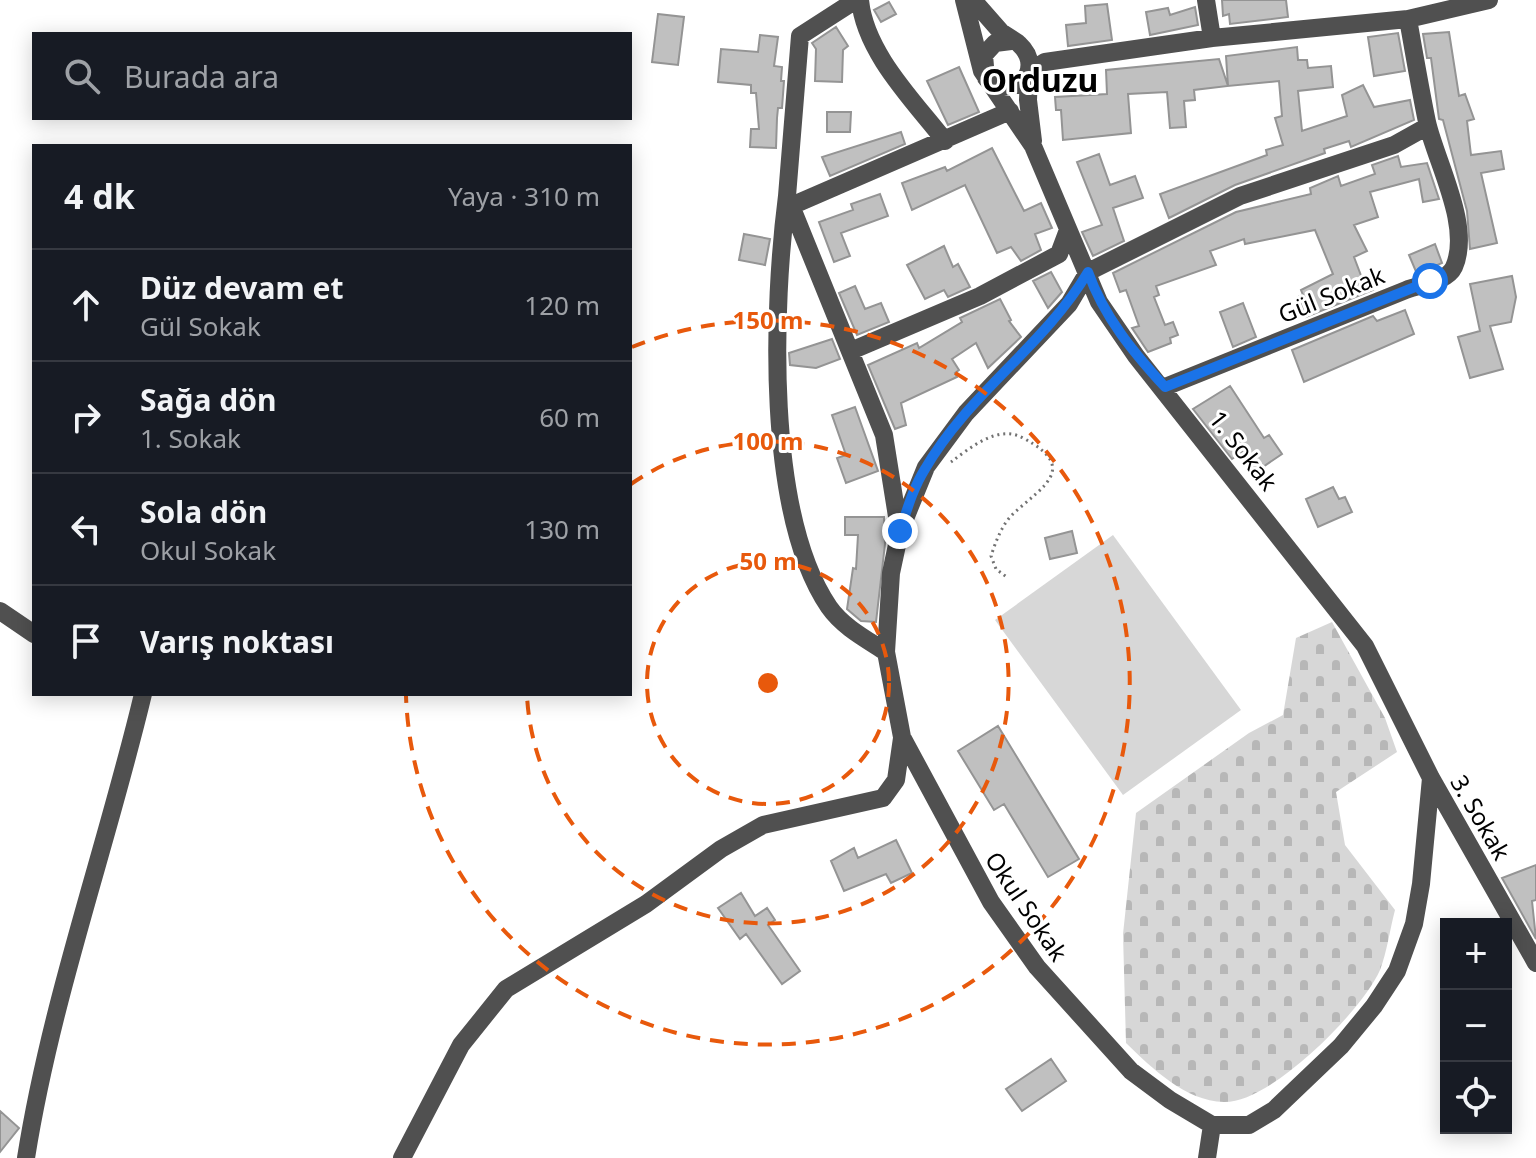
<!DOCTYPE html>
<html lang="tr">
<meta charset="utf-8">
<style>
:root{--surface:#171b24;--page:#242831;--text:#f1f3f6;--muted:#9ea1a6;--line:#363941}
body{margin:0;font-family:"Noto Sans",sans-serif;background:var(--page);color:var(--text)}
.controls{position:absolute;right:24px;bottom:24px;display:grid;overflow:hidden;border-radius:0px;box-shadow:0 4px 20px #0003}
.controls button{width:72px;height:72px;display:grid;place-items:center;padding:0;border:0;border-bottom:2px solid var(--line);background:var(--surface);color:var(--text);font:40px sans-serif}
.stop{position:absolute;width:24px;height:24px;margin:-18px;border:6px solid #1a73e8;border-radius:50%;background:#fff}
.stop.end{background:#1a73e8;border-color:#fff;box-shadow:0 2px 8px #0008}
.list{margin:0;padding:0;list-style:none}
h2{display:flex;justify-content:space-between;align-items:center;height:104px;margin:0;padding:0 32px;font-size:34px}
h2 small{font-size:26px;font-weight:400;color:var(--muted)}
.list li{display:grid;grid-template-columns:52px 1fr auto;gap:24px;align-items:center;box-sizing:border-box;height:112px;padding:0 32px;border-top:2px solid var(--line)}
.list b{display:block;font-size:30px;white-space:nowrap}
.list p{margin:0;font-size:26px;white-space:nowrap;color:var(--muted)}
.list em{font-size:26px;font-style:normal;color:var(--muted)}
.icon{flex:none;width:44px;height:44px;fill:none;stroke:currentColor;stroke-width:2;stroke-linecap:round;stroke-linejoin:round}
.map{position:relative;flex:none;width:1536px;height:1158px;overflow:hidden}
.search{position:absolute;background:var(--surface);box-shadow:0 4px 20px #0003;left:32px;top:32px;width:600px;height:88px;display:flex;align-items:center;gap:20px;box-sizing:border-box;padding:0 28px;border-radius:0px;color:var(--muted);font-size:30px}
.panel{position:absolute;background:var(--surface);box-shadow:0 4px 20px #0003;left:32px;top:144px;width:600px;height:552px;border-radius:0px}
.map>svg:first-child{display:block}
.grass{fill:#d7d7d7}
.cemetery{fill:url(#cemetery-stones)}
.building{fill:#c0c0c0;stroke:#949494;stroke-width:2}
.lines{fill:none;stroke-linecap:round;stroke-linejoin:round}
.path{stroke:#727272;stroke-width:3;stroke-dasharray:2 4;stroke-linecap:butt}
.minor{stroke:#505050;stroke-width:18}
.route{stroke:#1a73e8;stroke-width:10}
.ring{fill:none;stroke:#e8590c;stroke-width:4;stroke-dasharray:14 10}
.labels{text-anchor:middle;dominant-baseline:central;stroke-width:6;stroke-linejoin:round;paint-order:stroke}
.street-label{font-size:24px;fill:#000;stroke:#fff}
.district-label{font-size:32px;font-weight:bold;fill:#000;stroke:#fff}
.centre{fill:#e8590c;stroke:#fff;stroke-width:4}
.ring-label{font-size:24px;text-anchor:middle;font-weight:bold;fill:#e8590c;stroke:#fff;stroke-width:6;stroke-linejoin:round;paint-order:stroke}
</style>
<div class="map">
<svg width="1536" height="1158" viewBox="0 0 1536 1158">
<defs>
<pattern id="cemetery-stones" width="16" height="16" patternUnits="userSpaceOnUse" patternTransform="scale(2)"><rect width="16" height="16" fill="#d7d7d7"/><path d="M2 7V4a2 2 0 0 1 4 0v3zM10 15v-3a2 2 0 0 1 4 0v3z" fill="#b7b7b7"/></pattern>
</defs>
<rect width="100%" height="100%" fill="#fff"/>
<path class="grass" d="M 1113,535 L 1241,710 L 1123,795 L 995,620 Z"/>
<path class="cemetery" d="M 1332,622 L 1385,718 L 1397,752 L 1336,792 L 1345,845 L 1395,910 C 1390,929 1387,952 1380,970 C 1362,1011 1271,1103 1224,1102 C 1185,1101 1152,1068 1126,1043 L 1123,934 L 1136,813 L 1249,733 L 1283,715 L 1296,638 Z"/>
<path class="building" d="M 1222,0 L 1286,0 L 1288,17 L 1230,24 L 1229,14 L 1223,16 Z
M 889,2 L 896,14 L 881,22 L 874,10 Z
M 1107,4 L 1112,40 L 1068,46 L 1066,25 L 1086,23 L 1085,6 Z
M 1195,7 L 1198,25 L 1150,35 L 1146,12 L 1168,8 L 1170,15 Z
M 658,14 L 684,17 L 678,65 L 652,62 Z
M 836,27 L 848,46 L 843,50 L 842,82 L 815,81 L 816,49 L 812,43 Z
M 1449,32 L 1459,96 L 1465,94 L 1474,119 L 1467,121 L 1471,155 L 1501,151 L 1504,169 L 1481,173 L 1497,243 L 1470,249 L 1467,211 L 1443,120 L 1439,119 L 1431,58 L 1427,58 L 1423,34 Z
M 1398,33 L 1405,71 L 1374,76 L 1368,37 Z
M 760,35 L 778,37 L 774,66 L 782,67 L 781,81 L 784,81 L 782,108 L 778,108 L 777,118 L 776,148 L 750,147 L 751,129 L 759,129 L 756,93 L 751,93 L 751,85 L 718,82 L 721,49 L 758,52 Z
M 1297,47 L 1298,60 L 1307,60 L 1308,68 L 1331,66 L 1333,87 L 1298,91 L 1302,131 L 1347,116 L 1342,95 L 1363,85 L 1374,107 L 1410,100 L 1414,120 L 1351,147 L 1349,141 L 1324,149 L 1325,153 L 1235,185 L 1169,218 L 1160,194 L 1267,155 L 1266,150 L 1283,145 L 1275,118 L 1282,116 L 1279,81 L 1228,86 L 1226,56 Z
M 1219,59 L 1228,86 L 1194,90 L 1195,100 L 1184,101 L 1186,127 L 1170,128 L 1167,92 L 1128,94 L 1131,133 L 1063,140 L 1061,110 L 1056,110 L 1055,97 L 1107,94 L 1106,70 Z
M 959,67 L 979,112 L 948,125 L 927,81 Z
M 827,112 L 851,112 L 850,132 L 827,132 Z
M 901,132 L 905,144 L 830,176 L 822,157 Z
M 992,148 L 1024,211 L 1041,203 L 1052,228 L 1035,234 L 1041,250 L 1021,261 L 1011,247 L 997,253 L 965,185 L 912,210 L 902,183 L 945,167 L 947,171 Z
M 1099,154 L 1110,185 L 1135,176 L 1143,198 L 1113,208 L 1124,241 L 1093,256 L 1082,232 L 1102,225 L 1077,162 Z
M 1398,156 L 1401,167 L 1427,163 L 1439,199 L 1423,202 L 1419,179 L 1370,192 L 1378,217 L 1354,225 L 1367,251 L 1354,257 L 1365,286 L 1371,284 L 1373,290 L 1306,317 L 1298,297 L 1303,295 L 1301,290 L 1333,274 L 1315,230 L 1245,244 L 1244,239 L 1210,251 L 1216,265 L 1156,286 L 1159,295 L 1154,297 L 1165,325 L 1173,322 L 1178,335 L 1170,338 L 1171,343 L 1148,352 L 1132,328 L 1139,326 L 1126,290 L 1120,292 L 1113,273 L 1236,212 L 1311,194 L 1310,188 L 1338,176 L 1341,186 L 1375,174 L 1372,165 Z
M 880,194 L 888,216 L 841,233 L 850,256 L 834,262 L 819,222 L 853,210 L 851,204 Z
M 744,234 L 770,239 L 765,265 L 739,260 Z
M 1435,244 L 1442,263 L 1417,274 L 1409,255 Z
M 944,246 L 953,267 L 958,264 L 970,287 L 948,297 L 944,290 L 925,299 L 907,265 Z
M 1051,272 L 1062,292 L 1048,308 L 1033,281 Z
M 1512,276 L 1516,297 L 1511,322 L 1490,326 L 1503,369 L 1470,378 L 1458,337 L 1480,331 L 1470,284 Z
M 855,286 L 865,309 L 881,303 L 889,322 L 857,335 L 839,293 Z
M 1000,299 L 1011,320 L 1009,321 L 1021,337 L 988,368 L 976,343 L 952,359 L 959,370 L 955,373 L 957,377 L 901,403 L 906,425 L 895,429 L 868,365 L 917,343 L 919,348 L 962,322 L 960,318 Z
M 1243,303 L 1256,337 L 1233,347 L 1220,312 Z
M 1405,310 L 1414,334 L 1304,382 L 1292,350 L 1373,316 L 1377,321 Z
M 832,339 L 840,359 L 816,368 L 790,365 L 789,353 Z
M 1230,386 L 1264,438 L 1269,435 L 1282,454 L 1257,471 L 1244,451 L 1232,459 L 1193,409 Z
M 855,407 L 878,471 L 846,483 L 837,458 L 846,455 L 832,415 Z
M 1333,487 L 1339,499 L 1345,497 L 1352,512 L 1318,527 L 1306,499 Z
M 845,517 L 884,517 L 885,544 L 876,622 L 861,621 L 847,609 L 853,568 L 856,569 L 858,535 L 845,535 Z
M 1072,531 L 1077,553 L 1050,559 L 1045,538 Z
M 998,726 L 1079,859 L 1048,877 L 1004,804 L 994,810 L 958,751 Z
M 896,840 L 912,873 L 891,883 L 886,874 L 844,891 L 831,861 L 854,848 L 858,858 Z
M 1536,865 L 1536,900 L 1532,901 L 1536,939 L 1502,878 Z
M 741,893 L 755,916 L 767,908 L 775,920 L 768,925 L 800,971 L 782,984 L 746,934 L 740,939 L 718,908 Z
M 1051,1059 L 1066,1081 L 1022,1111 L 1006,1089 Z
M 0,1111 L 19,1128 L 0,1152 Z"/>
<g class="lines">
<path class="path" d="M 951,462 C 970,448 998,424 1023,438 C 1080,468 1042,487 1014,513 C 1002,524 996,541 991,556 L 996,569 L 1008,578"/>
<path class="minor" d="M 856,0 L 800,36 L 787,196 L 884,435 L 899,529
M 860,0 C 865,53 914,101 945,141
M 964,0 L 982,71 L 1033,146 L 1099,302 L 1136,356 L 1365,646 L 1431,778 L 1536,963
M 973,0 L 1001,32 L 1018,43
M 1206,0 L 1212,38
M 1011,41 L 995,43 L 984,55 L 986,78 L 998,88 L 1021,84 C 1033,71 1032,56 1019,44
M 1428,126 L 1394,145 L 1240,196 L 1088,272 L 1069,304 L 966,413 L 926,467 L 900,531 L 891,573 L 886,652 L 902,737 L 991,902 L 1037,967 L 1131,1071 L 1170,1100 L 1212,1125 L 1249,1125 L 1274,1110 L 1341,1046 L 1374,1006 L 1397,971 L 1414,924 L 1421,884 L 1431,778
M 1033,141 L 1028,100 L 1029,72 L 1045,62 L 1212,38 L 1408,19 L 1489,0
M 787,196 C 773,305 765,513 829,607 C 843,627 866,639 886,652
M 791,206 L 1010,111
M 853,350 L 980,296 L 1059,254 L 1068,230
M 1165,387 L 1406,290 C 1421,284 1447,282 1454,267 C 1472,226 1436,162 1427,122 C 1420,88 1414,53 1408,19
M 0,611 L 34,634
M 26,1158 C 51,1000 106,849 143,694
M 402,1158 L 461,1045 L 506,989 L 646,904 L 721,849 L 763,825 L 883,798 L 896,780 L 902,738
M 1207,1158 L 1212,1125"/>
</g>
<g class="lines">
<path class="route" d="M 900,531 C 907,510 913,488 925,469 C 968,394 1044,346 1088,272 C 1104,317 1133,352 1165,387 L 1430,281"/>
</g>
<g class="ring">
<circle cx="768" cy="683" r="121"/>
<path d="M631 484A241 241 0 1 1 527 696"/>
<path d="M632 347A362 362 0 1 1 406 696"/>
</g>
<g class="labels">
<g class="street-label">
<text transform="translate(1331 294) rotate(-22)">Gül Sokak</text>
<text transform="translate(1244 450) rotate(52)">1. Sokak</text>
<text transform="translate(1481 817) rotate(60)">3. Sokak</text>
<text transform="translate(1027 906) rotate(56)">Okul Sokak</text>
</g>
<g class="district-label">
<text x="1040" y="79">Orduzu</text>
</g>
</g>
<circle cx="768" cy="683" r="12" class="centre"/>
<g class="ring-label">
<text x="768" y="329">150 m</text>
<text x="768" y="450">100 m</text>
<text x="768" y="570">50 m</text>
</g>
</svg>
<div class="controls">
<button>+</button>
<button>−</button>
<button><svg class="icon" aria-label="locate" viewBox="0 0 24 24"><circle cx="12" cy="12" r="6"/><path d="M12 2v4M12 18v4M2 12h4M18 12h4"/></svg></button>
</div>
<div class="stop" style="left:1430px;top:281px"></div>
<div class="stop end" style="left:900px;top:531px"></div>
<div class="search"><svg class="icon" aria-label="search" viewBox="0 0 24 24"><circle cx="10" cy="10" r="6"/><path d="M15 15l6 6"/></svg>Burada ara</div>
<section class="panel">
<h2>4 dk<small>Yaya · 310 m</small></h2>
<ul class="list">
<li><svg class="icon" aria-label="ahead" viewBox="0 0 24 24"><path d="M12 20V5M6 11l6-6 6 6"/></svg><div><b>Düz devam et</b><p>Gül Sokak</p></div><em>120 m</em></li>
<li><svg class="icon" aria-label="right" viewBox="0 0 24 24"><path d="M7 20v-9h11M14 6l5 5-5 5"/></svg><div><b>Sağa dön</b><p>1. Sokak</p></div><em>60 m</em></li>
<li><svg class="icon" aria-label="left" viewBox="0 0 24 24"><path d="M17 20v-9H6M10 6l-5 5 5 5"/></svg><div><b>Sola dön</b><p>Okul Sokak</p></div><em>130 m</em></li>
<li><svg class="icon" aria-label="arrive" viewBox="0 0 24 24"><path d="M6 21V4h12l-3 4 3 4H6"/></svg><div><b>Varış noktası</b></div></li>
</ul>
</section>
</div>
